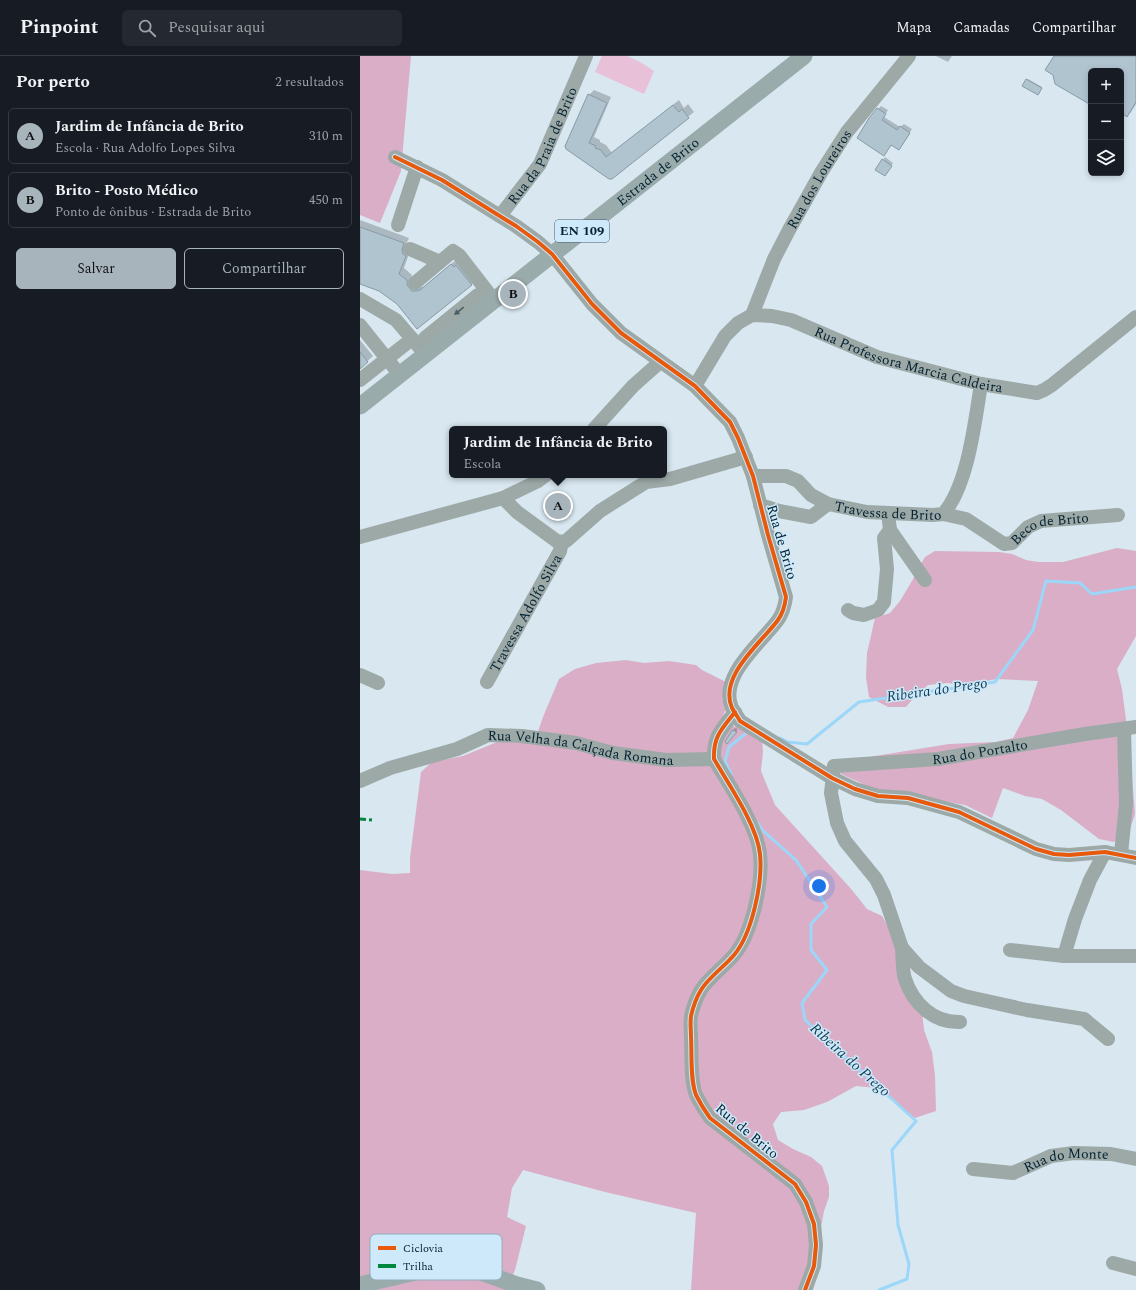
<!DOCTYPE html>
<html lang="pt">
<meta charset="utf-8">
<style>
:root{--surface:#171b24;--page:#242831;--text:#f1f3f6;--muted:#9ea1a6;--line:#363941;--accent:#a8b4bc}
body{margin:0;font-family:Spectral,serif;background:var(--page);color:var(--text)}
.controls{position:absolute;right:12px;top:12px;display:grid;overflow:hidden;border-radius:6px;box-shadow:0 2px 6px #0003}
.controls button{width:36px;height:36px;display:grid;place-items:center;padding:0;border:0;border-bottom:1px solid var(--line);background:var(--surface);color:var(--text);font:20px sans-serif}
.you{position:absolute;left:459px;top:830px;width:14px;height:14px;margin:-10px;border:3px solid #fff;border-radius:50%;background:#1a73e8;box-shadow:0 0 0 6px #1a73e833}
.badge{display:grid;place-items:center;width:26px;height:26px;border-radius:50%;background:var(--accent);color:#111;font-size:13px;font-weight:700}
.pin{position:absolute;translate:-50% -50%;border:2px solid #fff;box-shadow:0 1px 4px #0006}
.popup{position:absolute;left:89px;top:370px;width:218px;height:52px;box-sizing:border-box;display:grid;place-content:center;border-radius:6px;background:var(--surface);filter:drop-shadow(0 1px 3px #0005);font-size:13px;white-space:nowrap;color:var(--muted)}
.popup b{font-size:15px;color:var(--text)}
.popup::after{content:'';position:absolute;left:50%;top:100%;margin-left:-8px;border:8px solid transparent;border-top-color:var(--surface)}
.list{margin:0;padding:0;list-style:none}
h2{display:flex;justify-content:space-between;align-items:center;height:52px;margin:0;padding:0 16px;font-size:17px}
h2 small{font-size:13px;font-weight:400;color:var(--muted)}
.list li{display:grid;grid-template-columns:26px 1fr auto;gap:12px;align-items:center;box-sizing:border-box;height:56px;margin:0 8px 8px;padding:0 8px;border:1px solid var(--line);border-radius:6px}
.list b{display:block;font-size:15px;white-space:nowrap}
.list p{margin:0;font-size:13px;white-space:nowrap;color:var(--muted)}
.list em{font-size:13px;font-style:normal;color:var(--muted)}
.actions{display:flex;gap:8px;padding:12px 16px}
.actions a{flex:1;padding:9px 0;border:1px solid var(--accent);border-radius:6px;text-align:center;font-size:14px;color:var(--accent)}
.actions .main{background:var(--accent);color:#111}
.icon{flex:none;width:22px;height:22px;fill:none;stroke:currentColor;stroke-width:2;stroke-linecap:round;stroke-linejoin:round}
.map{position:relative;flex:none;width:776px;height:1234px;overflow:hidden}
header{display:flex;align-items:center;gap:24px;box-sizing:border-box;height:56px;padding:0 20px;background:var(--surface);border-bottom:1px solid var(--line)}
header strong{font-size:19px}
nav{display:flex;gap:22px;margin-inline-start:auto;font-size:14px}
.search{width:280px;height:36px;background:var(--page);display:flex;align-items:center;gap:10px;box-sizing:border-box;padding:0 14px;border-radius:6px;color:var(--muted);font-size:15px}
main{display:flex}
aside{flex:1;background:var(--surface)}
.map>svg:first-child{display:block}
.green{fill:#e8c0d7}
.forest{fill:#daaec7}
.shadow{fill:#0003}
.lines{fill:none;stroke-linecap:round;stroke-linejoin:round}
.stream{stroke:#9cd6f8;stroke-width:3}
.building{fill:#b0c4d0;stroke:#879ca7}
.minor{stroke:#9ca9a7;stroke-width:14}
.major{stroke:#9aabab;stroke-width:17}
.quiet{stroke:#00873e;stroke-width:3;stroke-dasharray:6 3;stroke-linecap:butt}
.cycleway-casing{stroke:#cee9fa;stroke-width:6}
.cycleway{stroke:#e8590c;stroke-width:4}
.oneway{fill:#485f67}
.labels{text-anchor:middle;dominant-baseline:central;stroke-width:3;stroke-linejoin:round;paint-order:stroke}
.shield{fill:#cee9fa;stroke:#415e6e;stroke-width:1}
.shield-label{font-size:13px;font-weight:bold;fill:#042232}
.street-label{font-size:14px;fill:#042232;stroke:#cee9fa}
.water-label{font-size:15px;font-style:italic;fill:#113d54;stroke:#cee9fa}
.key{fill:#cee9fa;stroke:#91adbe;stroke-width:1}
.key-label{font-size:11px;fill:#042232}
</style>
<header>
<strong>Pinpoint</strong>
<div class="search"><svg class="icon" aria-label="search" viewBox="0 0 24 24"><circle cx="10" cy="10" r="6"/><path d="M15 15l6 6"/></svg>Pesquisar aqui</div>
<nav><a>Mapa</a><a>Camadas</a><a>Compartilhar</a></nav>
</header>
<main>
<aside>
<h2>Por perto<small>2 resultados</small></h2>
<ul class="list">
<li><span class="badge">A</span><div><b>Jardim de Infância de Brito</b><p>Escola · Rua Adolfo Lopes Silva</p></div><em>310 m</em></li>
<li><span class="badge">B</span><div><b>Brito - Posto Médico</b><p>Ponto de ônibus · Estrada de Brito</p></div><em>450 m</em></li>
</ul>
<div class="actions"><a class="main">Salvar</a><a>Compartilhar</a></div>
</aside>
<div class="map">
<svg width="776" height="1234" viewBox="0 0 776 1234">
<rect width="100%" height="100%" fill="#d8e7f0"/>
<path class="green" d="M 242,0 L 267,0 L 280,6 L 294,15 L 284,38 L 235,16 Z"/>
<path class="forest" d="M 0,0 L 51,0 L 41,115 L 20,167 L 0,159 Z
M 757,492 L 776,495 L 776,580 L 757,613 L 762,633 L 770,695 L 775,758 L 770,773 L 754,786 L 739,783 L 701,754 L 682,743 L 665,740 L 643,732 L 632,762 L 605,749 L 514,733 L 481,718 L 478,711 L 503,702 L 589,688 L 636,686 L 653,682 L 668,654 L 678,625 L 637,623 L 603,629 L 587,627 L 568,629 L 556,639 L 546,651 L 528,651 L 509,641 L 506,622 L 507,597 L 515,562 L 530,557 L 540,545 L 552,525 L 559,511 L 565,501 L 575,495 L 639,496 L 652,498 L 666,504 L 678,506 L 703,506 Z
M 266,604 L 284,607 L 309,605 L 336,609 L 342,614 L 364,625 L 372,632 L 363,661 L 369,669 L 378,671 L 402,683 L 403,696 L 401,715 L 415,749 L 492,834 L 507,853 L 522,860 L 535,883 L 562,955 L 564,974 L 572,996 L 575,1020 L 576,1055 L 555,1062 L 517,1032 L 496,1030 L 467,1046 L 444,1054 L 421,1056 L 413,1068 L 418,1084 L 433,1093 L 451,1101 L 462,1110 L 469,1130 L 469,1141 L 464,1155 L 459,1182 L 460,1209 L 453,1234 L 331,1234 L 336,1157 L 245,1136 L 163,1114 L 152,1132 L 147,1161 L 166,1170 L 155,1214 L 147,1233 L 149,1234 L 0,1234 L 0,814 L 32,818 L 50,817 L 50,802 L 61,716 L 72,706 L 103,700 L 137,686 L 174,687 L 183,661 L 199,623 L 215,613 L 236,607 Z"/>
<path class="shadow" d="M 576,0 L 592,0 L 588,6 Z
M 695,0 L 776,0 L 776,48 L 771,56 L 767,60 L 763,57 L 761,60 L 761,15 L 731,15 L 731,48 Z
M 668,23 L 682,31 L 679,37 L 664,29 Z
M 234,34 L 251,41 L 234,81 L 240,84 L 240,86 L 246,89 L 252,97 L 319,44 L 324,52 L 328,48 L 334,56 L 252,122 L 207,92 L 229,39 Z
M 521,50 L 528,54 L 524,61 L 540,71 L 544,68 L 552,73 L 542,89 L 532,88 L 524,99 L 518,53 Z
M 525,101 L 533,107 L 527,116 L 523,104 Z
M 0,164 L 49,182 L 46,188 L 50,195 L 44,212 L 52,219 L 51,224 L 57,230 L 62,231 L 67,229 L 97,203 L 116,224 L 111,229 L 38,248 L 20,234 L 0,227 Z
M 0,284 L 13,300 L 0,312 Z
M 375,672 L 378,673 L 369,684 L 373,674 Z"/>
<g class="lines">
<path class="stream" d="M 420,682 L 428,686 L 447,688 L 499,646 L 635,626 L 673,574 L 686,525 L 720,527 L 732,538 L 776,531
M 371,718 L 365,705 L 369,691 L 385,678
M 398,767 L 401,773 L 436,804 L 467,851 L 451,868 L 451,894 L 467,914 L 442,947 L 445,964 L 556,1065 L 532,1094 L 538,1169 L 549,1208 L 547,1223 L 519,1234"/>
</g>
<path class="building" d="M 694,0 L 776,0 L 776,46 L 767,61 L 761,57 L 761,15 L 731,15 L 731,49 L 695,28 L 693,19 L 685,14 Z
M 666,23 L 682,32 L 678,39 L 662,30 Z
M 228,38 L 247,47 L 229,87 L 236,90 L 235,92 L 241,94 L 246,101 L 313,49 L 319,56 L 322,53 L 329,62 L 252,123 L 249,123 L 206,93 L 205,90 Z
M 517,52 L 526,58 L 522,64 L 537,74 L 540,70 L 550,77 L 539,94 L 531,89 L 524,100 L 497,82 L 509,62 Z
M 522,103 L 532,110 L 525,120 L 515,114 Z
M 0,171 L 44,187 L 42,194 L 43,198 L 46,200 L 39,218 L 47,224 L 47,229 L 52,235 L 56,235 L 60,234 L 91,208 L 94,211 L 96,209 L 112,229 L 57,273 L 37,248 L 19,235 L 0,228 Z
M 0,296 L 8,306 L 0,313 Z
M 372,674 L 377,676 L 367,688 L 365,686 Z"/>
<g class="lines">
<g class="minor">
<path d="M 35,101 L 82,124 L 156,170 L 178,186 L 192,198 L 232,248 L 261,277 L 335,330 L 370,366 L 378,382 L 393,420 L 408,479 L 426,541 C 425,549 423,557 418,564 C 402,586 358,620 372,652 C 374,656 378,661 380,665 L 472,722 L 495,733 L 518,740 L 548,742 L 599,756 L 676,793 L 694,798 L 709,799 L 745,796 L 776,802"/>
<path id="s1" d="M 140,160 L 180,108 L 226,0"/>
<path d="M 38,169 L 57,111"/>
<path d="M 50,193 L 80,206"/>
<path d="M 55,227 L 93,195 L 99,199 L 134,244"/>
<path d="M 0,243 L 36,264 L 65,298"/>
<path id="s2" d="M 392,259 L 414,203 L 429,174 L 462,115 L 487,76 L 549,0"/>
<path d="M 0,269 L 40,319"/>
<path d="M 73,292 L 65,282 L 118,239 L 128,249"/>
<path d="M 0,324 L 52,283"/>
<path id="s3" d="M 335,330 L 365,280 L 378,267 L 392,259 L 412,260 L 431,264 L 517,301 L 621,328 L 677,337 L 684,334 L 692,329 L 776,261"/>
<path d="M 234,373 L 273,330 L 300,306"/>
<path id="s4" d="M 393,420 L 426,420 L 438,425 L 451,439 L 468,448 L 507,456 L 573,459 L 583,458 C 608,430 615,365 621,328"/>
<path d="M 143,442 L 157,456 L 198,486 L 206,485 L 240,455 L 286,426 L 310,423 L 386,401"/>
<path d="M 400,449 L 419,455 L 451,461 L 468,448"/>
<path id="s5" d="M 583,458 L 606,463 L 644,488 L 652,487 L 668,471 L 681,465 L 758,459"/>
<path d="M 530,474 L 565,524"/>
<path d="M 0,481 L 143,442 L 178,425 L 186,419"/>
<path d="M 488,554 L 493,557 L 504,559 L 518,554 L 524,546 L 527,513 L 524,482 L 530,474 L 528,457"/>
<path d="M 0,619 L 18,627"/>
<path id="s6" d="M 127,626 L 200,495 L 202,486"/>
<path d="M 375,656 C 362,673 353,680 354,703 C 369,729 397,769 400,798 C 403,826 392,878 374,899 C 364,911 349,921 341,934 C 336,942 333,951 331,960 C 330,967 331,974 331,981 C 332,998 330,1023 336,1039 C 340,1047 345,1055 350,1062 L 435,1128 L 446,1146 L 454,1168 L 456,1189 L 454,1210 L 445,1234"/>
<path id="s7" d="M 0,725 L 30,712 L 97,693 L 128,679 L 162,680 L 216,687 L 253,697 L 306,704 L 354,703"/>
<path d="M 761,798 L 766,748 L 764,673"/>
<path d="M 542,892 C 543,902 542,914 545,923 C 553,947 573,967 600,966"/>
<path d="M 650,894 L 704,900 L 776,900"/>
<path d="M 704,900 L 715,863 L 730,824 L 745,796"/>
<path id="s8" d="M 748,983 L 724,963 L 667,954 L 604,940 L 591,935 L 559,911 L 542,892 L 524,839 L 516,823 L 485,785 L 477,767 L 471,737 L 474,710 L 578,703 L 725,678 L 776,671"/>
<path id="s9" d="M 613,1113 L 653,1117 L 691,1100 L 714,1097 L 751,1098 L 776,1103"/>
<path d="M 753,1207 L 776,1213"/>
</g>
<g class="major">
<path id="s10" d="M 0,350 L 444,0"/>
<path d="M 0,1229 L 85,1209 L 107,1211 L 157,1229 L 177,1234"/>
</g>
<path class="quiet" d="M 0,763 L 12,764"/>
<g class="cycleway-casing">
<path id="cycleway" d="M 35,101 L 82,124 L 156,170 L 178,186 L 192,198 L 232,248 L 261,277 L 335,330 L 370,366 L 378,382 L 393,420 L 408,479 L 426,541 C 425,549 423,557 418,564 C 402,586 358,620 372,652 C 374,656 378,661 380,665 L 472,722 L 495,733 L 518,740 L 548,742 L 599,756 L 676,793 L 694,798 L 709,799 L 745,796 L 776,802
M 375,656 C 362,673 353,680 354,703 C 369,729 397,769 400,798 C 403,826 392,878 374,899 C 364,911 349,921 341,934 C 336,942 333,951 331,960 C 330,967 331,974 331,981 C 332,998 330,1023 336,1039 C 340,1047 345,1055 350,1062 L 435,1128 L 446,1146 L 454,1168 L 456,1189 L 454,1210 L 445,1234"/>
</g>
<use href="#cycleway" class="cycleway"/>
</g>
<defs><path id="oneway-solid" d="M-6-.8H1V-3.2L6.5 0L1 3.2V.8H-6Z"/></defs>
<use class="oneway" href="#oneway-solid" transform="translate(99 255) rotate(141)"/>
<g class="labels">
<rect class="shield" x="195" y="164" width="54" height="22" rx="3"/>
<g class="shield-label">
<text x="222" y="175">EN 109</text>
</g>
<g class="street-label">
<text stroke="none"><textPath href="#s1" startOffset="83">Rua da Praia de Brito</textPath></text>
<text stroke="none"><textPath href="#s10" startOffset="379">Estrada de Brito</textPath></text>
<text stroke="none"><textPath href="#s2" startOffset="152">Rua dos Loureiros</textPath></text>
<text stroke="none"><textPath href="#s3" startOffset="257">Rua Professora Marcia Caldeira</textPath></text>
<text stroke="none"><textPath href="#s4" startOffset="145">Travessa de Brito</textPath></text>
<text stroke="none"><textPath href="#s5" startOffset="120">Beco de Brito</textPath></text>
<text transform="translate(422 486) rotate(74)">Rua de Brito</text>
<text stroke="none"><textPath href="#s6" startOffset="79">Travessa Adolfo Silva</textPath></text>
<text stroke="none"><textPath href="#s7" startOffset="230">Rua Velha da Calçada Romana</textPath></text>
<text stroke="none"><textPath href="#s8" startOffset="580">Rua do Portalto</textPath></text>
<text transform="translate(387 1075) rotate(40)">Rua de Brito</text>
<text stroke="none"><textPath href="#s9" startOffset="96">Rua do Monte</textPath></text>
</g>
<g class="water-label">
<text transform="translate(577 634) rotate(-8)">Ribeira do Prego</text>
<text transform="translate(490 1004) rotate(42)">Ribeira do Prego</text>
</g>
</g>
<rect x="10" y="1178" width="132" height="46" rx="6" class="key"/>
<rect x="18" y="1190" width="18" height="4" fill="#e8590c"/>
<rect x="18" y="1208" width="18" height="4" fill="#00873e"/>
<g class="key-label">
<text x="43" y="1196">Ciclovia</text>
<text x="43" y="1214">Trilha</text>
</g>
</svg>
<div class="controls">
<button>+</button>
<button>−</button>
<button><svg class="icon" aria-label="layers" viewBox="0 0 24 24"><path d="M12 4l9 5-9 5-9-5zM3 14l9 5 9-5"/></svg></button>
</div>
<div class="you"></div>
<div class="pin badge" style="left:198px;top:450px">A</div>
<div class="popup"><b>Jardim de Infância de Brito</b>Escola</div>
<div class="pin badge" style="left:153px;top:238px">B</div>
</div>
</main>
